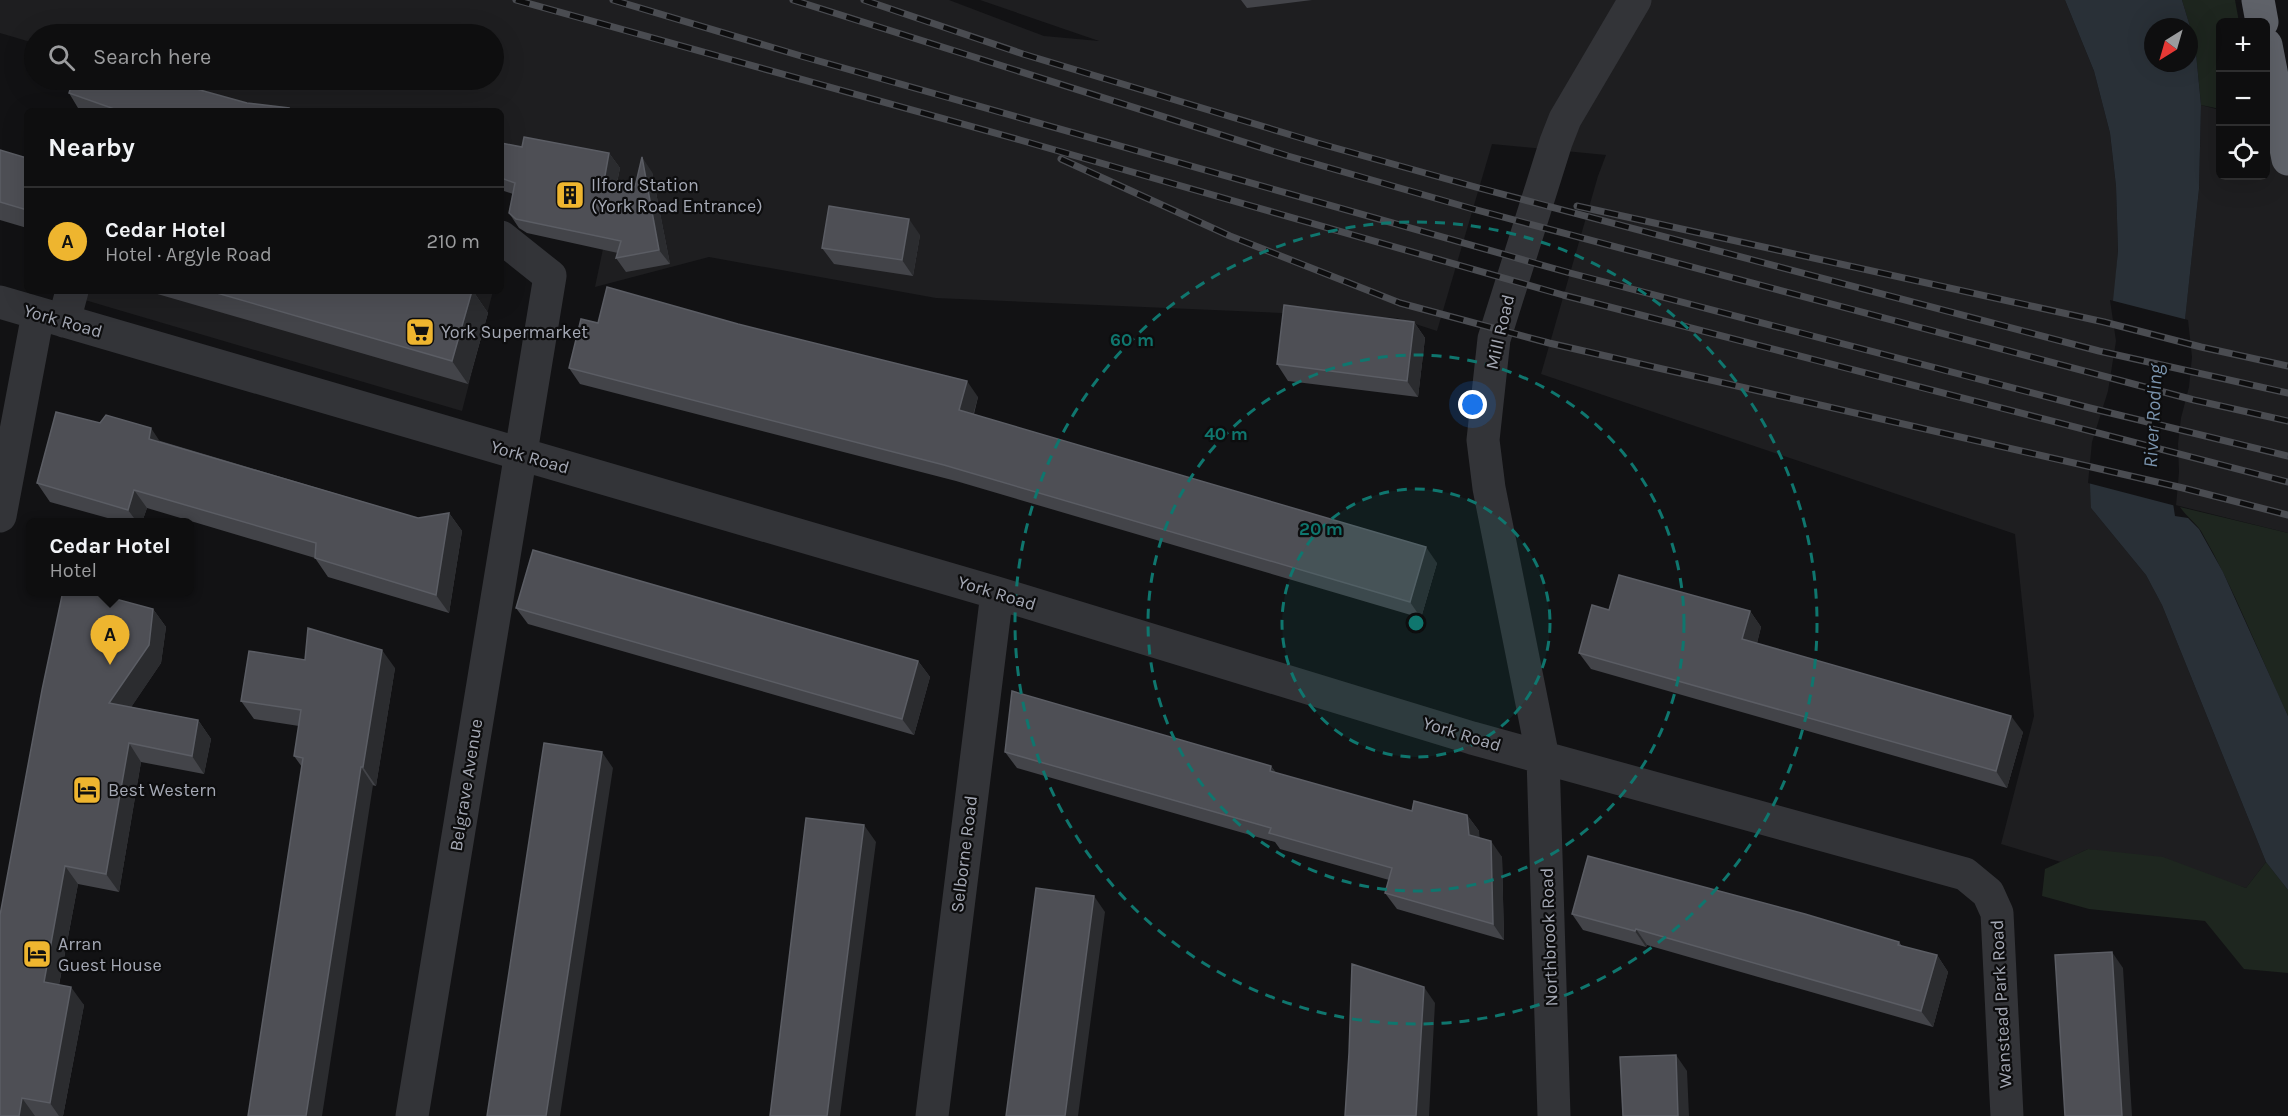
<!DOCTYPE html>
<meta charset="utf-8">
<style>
:root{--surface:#0e0e0f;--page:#1c1c1d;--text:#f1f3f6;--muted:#9b9c9e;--line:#2e2e2f;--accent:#eeb52f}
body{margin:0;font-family:Karla,sans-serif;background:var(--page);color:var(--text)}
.controls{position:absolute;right:18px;top:18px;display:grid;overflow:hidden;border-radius:9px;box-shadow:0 6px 24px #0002}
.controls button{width:54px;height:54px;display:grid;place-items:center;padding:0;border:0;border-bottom:2px solid var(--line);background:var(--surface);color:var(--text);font:30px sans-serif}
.compass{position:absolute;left:2144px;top:18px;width:54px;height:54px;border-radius:50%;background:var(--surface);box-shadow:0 6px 24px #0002;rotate:217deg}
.you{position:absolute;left:1473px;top:405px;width:21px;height:21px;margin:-15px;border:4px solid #fff;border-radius:50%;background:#1a73e8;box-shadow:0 0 0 9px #1a73e833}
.badge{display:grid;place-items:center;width:39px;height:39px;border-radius:50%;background:var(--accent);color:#111;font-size:20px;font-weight:700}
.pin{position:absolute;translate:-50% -50px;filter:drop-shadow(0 2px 3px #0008)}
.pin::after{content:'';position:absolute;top:32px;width:21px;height:18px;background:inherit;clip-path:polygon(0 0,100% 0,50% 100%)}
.popup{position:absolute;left:26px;top:518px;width:168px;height:78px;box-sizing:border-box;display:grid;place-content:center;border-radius:9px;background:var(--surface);filter:drop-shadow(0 2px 4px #0005);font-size:20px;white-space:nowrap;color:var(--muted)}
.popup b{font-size:22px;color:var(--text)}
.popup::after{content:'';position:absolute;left:50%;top:100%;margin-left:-12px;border:12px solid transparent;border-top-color:var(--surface)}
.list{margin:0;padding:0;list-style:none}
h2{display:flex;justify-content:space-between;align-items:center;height:78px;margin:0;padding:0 24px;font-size:26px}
h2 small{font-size:20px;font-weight:400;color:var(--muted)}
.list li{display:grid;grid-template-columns:39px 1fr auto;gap:18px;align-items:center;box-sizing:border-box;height:108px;padding:0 24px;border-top:2px solid var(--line)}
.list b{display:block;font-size:22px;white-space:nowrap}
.list p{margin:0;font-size:20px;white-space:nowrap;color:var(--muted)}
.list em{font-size:20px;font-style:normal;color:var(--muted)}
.icon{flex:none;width:33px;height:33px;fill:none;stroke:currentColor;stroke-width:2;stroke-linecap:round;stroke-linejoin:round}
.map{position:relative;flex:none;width:2288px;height:1116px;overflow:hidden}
.search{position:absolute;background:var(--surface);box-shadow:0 6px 24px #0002;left:24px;top:24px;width:480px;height:66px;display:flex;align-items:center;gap:15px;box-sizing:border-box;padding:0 21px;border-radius:33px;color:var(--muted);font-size:22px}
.panel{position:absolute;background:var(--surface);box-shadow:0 6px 24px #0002;left:24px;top:108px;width:480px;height:186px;border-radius:9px}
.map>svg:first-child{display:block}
.built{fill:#1e1e20}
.green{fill:#1e261f}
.water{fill:#293037;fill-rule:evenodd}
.pier{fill:#121214}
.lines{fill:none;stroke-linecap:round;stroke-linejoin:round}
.street{stroke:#333438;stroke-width:33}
.highway{stroke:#5f6269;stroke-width:33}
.rail-casing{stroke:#4a4c51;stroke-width:7}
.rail{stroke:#0d0d0e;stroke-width:4.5;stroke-dasharray:14;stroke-linecap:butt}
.wall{fill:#434449}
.shaded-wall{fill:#2b2c2f}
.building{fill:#4e4f55;stroke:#5b5d64;stroke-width:1.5}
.ring{fill:none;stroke:#0f766e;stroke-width:3;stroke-dasharray:10 8}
.labels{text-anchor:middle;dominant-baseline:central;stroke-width:4.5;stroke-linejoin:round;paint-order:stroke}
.poi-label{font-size:18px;fill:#a4a8b4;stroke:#0d0d0e;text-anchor:start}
.street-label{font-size:18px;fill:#a4a8b4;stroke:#0d0d0e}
.water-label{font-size:20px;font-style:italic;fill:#7b95af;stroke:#0d0d0e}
.centre{fill:#0f766e;stroke:#0d0d0e;stroke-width:3}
.ring-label{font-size:18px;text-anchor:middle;font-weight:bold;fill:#0f766e;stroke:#0d0d0e;stroke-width:4.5;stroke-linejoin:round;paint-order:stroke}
</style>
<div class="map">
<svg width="2288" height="1116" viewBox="0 0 2288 1116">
<rect width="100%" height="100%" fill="#121214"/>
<path class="built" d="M 0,0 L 949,0 L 1044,36 L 1099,41 L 980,0 L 2065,0 L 2094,71 L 2110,133 L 2116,186 L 2118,251 L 2114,301 L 2185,319 L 2199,189 L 2201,105 L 2220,110 L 2220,176 L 2266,176 L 2266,119 L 2288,124 L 2288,533 L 2091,484 L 2091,508 L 2146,575 L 2162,605 L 2266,862 L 2246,888 L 2210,876 L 2088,849 L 2061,862 L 2001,844 L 2034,716 L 2015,534 L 1541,374 L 1598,176 L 1606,155 L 1492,144 L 1437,331 L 1397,318 L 936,298 L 709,257 L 595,287 L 608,225 L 501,156 L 501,111 L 272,111 L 162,80 L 494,80 L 494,34 L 34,34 L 34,43 L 0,33 Z
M 80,291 L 493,291 L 462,411 L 78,298 Z"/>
<path class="green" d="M 2182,0 L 2235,0 L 2239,22 L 2220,22 L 2220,109 L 2201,105 L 2195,43 Z
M 2180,507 L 2288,533 L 2288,716 C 2259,654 2235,590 2201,531 C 2195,522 2186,516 2180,507 Z
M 2088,849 L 2163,857 L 2246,888 L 2266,862 L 2288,890 L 2288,973 L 2244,969 L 2205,921 L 2089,909 L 2042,896 L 2045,869 Z"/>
<path class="water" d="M 2065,0 L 2182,0 L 2195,43 L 2201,105 L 2199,189 L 2185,320 L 2189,357 L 2178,418 L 2173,503 L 2175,516 L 2188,518 L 2199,529 L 2223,572 L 2288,716 L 2288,890 L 2266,862 L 2162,605 L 2146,575 L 2091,508 L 2090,484 L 2119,341 L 2113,301 L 2118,251 L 2116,186 L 2110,133 L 2094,71 ZM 2153,27 L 2189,27 L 2189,63 L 2153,63 Z"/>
<path class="pier" d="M 2110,300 L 2188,320 L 2192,357 L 2189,387 L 2181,418 L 2178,444 L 2179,472 L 2176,506 L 2088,483 L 2092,442 L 2108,391 L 2116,341 Z"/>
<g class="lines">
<path class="street" d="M 0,302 L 997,593 L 1472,738 L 1965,874 L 1988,893 L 1997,913 L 2007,1116
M 64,321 L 72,291
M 0,516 L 38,314
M 412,1116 L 550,276 L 501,237
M 932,1116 L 997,593
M 1554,1116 L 1543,758 L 1489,488 L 1483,440 L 1494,339 L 1556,142 L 1565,119 L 1635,0"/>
<path class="highway" d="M 2258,0 L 2262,22
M 2266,45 L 2288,159"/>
<g class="rail-casing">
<path id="rail" d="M 516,0 L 1020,140 L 1563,295 L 2288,482
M 613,0 L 801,56 L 1570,273 L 2090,408 L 2288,456
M 793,0 L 1288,156 L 1473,209 L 2194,400 L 2288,421
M 864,0 L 1023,54 L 1321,144 L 1479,188 L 2099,351 L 2288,393
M 1061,159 L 1230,236 L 1400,303 L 1549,343 L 2183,488 L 2288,515
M 1577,206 L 2104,322 L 2201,347 L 2288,366"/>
</g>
<use href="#rail" class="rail"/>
</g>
<path class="wall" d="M 1241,0 L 1312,0 L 1247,8 Z
M 69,93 L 247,103 L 289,108 L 290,111 L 89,111 L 78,108 Z
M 501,143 L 522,147 L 609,153 L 620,168 L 617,183 L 635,187 L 652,172 L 670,264 L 626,272 L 616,258 L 618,253 L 527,233 L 519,228 L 509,213 L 513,194 L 501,190 Z
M 0,150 L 27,158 L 27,228 L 0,220 Z
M 920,235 L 913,276 L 834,264 L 822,248 Z
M 147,291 L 473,291 L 488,313 L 468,384 Z
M 1414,322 L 1425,338 L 1418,397 L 1288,381 L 1277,364 Z
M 598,323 L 978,397 L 974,414 L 1437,563 L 1421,618 L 956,481 L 580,384 L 569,368 Z
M 100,423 L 418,518 L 449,513 L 462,531 L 449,613 L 328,577 L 315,558 L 147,508 L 142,522 L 122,522 L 50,502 L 37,483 Z
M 63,591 L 153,609 L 166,627 L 161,663 L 131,707 L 198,720 L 211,739 L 204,774 L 141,762 L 119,892 L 78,884 L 59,985 L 84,1005 L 63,1116 L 0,1116 Z
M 516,608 L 918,661 L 930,677 L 914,735 L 528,624 Z
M 1609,610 L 1750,611 L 1761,627 L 1757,643 L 2023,732 L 2007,788 L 1591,669 L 1579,653 Z
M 305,660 L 395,668 L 376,786 L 302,767 L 294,756 L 299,726 L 254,719 L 241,701 Z
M 1005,752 L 1271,766 L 1276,773 L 1412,811 L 1467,815 L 1479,831 L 1479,838 L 1502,857 L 1504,940 L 1397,909 L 1385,893 L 1389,880 L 1280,849 L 1275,842 L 1017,768 Z
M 1572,914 L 1899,942 L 1902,946 L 1937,955 L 1948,972 L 1933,1027 L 1647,945 L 1646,947 L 1583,930 Z"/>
<path class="shaded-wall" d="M 609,153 L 620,168 L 614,196 L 604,181 Z
M 642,157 L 652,172 L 670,264 L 659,250 Z
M 909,219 L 920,235 L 913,276 L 902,260 Z
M 472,291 L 473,291 L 488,313 L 468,384 L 452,361 Z
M 1414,322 L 1425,338 L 1418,397 L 1407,381 Z
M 967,381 L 978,397 L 970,426 L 959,410 Z
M 151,428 L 163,446 L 149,439 Z
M 134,490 L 147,508 L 142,522 L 137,522 L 128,510 Z
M 449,513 L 462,531 L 449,613 L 436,595 Z
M 1426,547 L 1437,563 L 1421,618 L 1410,602 Z
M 153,609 L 166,627 L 161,663 L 122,721 L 109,703 Z
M 1750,611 L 1761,627 L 1754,655 L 1742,639 Z
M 382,650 L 395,668 L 376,786 L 363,767 Z
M 918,661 L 930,677 L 914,735 L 902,719 Z
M 2011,716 L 2023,732 L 2007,788 L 1996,771 Z
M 198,720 L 211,739 L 204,774 L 192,756 Z
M 129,743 L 141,762 L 119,892 L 106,874 Z
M 602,752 L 613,768 L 560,1116 L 546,1116 Z
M 1271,766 L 1282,782 L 1270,771 Z
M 361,767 L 373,785 L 322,1116 L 306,1116 Z
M 1467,815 L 1479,831 L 1481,851 L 1469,835 Z
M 864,825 L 876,842 L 840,1116 L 827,1116 Z
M 1491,841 L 1502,857 L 1504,940 L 1493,924 Z
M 65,866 L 78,884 L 56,1000 L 44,982 Z
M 1094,896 L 1105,912 L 1078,1116 L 1065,1116 Z
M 1636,929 L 1647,945 L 1646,947 L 1635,931 Z
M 2112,952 L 2123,968 L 2132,1116 L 2122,1116 Z
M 1937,955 L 1948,972 L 1933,1027 L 1921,1011 Z
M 71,987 L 84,1005 L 63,1116 L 59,1116 L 50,1103 Z
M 1424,987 L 1435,1003 L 1429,1116 L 1416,1116 Z
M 1676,1055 L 1687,1071 L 1689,1116 L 1678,1116 Z
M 22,1098 L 35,1116 L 19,1116 Z"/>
<path class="building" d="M 73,80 L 164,80 L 247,103 L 289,108 L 288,111 L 120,111 L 69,93 Z
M 524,137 L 609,153 L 604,181 L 635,187 L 642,157 L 659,250 L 616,258 L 621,241 L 516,219 L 509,213 L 515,183 L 501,178 L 501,143 L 522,147 Z
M 0,150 L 27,158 L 27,210 L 0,202 Z
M 829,206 L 909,219 L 902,260 L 822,248 Z
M 607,287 L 738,324 L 967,381 L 959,410 L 1426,547 L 1410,602 L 944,465 L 569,368 L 581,319 L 598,323 Z
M 210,291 L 472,291 L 452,361 Z
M 1284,305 L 1414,322 L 1407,381 L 1277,364 Z
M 56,412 L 100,423 L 106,415 L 151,428 L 149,439 L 418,518 L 449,513 L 436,595 L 315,558 L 316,543 L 134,490 L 128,510 L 37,483 Z
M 533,550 L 918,661 L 902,719 L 516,608 Z
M 1619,575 L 1750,611 L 1742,639 L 2011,716 L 1996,771 L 1579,653 L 1592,605 L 1609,610 Z
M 63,591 L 86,591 L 153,609 L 149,645 L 109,703 L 198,720 L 192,756 L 129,743 L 106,874 L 65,866 L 44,982 L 71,987 L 50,1103 L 22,1098 L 19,1116 L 0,1116 L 0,915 L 42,690 Z
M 308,628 L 382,650 L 363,767 L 361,767 L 306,1116 L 248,1116 L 303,758 L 294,756 L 301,710 L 241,701 L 249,651 L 305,660 Z
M 1012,691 L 1271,766 L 1270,771 L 1412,811 L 1414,801 L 1467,815 L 1469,835 L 1491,841 L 1493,924 L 1385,893 L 1392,868 L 1269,833 L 1271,828 L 1005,752 Z
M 544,743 L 602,752 L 546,1116 L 487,1116 Z
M 806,818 L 864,825 L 827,1116 L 770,1116 Z
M 1588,856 L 1805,914 L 1899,942 L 1898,945 L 1937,955 L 1921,1011 L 1636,929 L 1635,931 L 1572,914 Z
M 1036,888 L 1094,896 L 1065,1116 L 1006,1116 Z
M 2112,952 L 2122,1116 L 2065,1116 L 2055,955 Z
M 1352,964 L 1424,987 L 1416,1116 L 1345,1116 L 1349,1053 Z
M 1676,1055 L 1678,1116 L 1623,1116 L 1620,1057 Z"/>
<circle cx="1416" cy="623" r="134" fill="#0f766e" fill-opacity=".12"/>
<g class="ring">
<circle cx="1416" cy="623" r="134"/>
<circle cx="1416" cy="623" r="268"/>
<circle cx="1416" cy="623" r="401"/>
</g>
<defs>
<g id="building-square" transform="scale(1.5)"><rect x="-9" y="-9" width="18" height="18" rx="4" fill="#eeb52f" stroke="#0d0d0e"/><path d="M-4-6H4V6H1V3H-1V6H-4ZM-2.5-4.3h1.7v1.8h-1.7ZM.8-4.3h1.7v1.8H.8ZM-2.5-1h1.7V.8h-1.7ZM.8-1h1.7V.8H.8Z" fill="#111"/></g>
<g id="supermarket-square" transform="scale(1.5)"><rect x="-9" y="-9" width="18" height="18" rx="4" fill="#eeb52f" stroke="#0d0d0e"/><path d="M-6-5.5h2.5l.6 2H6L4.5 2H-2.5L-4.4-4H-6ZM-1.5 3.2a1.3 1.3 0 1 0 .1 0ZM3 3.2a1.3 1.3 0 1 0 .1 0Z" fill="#111"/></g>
<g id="hotel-square" transform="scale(1.5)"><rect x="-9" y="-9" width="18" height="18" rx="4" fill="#eeb52f" stroke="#0d0d0e"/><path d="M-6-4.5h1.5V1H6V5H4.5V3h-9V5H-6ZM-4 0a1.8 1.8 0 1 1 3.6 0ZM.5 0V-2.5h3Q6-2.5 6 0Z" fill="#111"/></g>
</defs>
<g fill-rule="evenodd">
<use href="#building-square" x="570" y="195"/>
<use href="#supermarket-square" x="420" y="332"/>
<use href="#hotel-square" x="87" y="790"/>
<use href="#hotel-square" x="37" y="954"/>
</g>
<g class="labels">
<g class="poi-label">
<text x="591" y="185">Ilford Station<tspan x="591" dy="21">(York Road Entrance)</tspan></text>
<text x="441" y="332">York Supermarket</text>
<text x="108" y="790">Best Western</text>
<text x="58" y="944">Arran<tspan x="58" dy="21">Guest House</tspan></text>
</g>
<g class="street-label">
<text transform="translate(63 321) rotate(16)">York Road</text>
<text transform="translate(1500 332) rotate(-77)">Mill Road</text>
<text transform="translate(530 457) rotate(16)">York Road</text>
<text transform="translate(997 593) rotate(17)">York Road</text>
<text transform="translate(1462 734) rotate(17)">York Road</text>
<text transform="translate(466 785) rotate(-81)">Belgrave Avenue</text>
<text transform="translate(964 854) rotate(-83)">Selborne Road</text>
<text transform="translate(1549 937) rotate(-92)">Northbrook Road</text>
<text transform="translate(2001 1004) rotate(-93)">Wanstead Park Road</text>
</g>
<g class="water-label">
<text transform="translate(2153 416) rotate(-87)">River Roding</text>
</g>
</g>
<circle cx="1416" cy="623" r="9" class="centre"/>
<g class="ring-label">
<text x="1132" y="346">60 m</text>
<text x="1226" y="440">40 m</text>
<text x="1321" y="535">20 m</text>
</g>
</svg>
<div class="controls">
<button>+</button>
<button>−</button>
<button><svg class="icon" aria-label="locate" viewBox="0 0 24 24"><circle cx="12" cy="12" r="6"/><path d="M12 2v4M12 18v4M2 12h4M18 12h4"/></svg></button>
</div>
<svg class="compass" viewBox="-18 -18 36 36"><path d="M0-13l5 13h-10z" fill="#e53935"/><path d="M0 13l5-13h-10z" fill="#9b9c9e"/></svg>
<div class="you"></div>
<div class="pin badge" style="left:110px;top:665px">A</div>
<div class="popup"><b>Cedar Hotel</b>Hotel</div>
<div class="search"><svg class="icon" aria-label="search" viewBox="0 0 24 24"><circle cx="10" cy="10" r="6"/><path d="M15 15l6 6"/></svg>Search here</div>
<section class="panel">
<h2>Nearby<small></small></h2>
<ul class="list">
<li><span class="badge">A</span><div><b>Cedar Hotel</b><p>Hotel · Argyle Road</p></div><em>210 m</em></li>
</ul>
</section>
</div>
